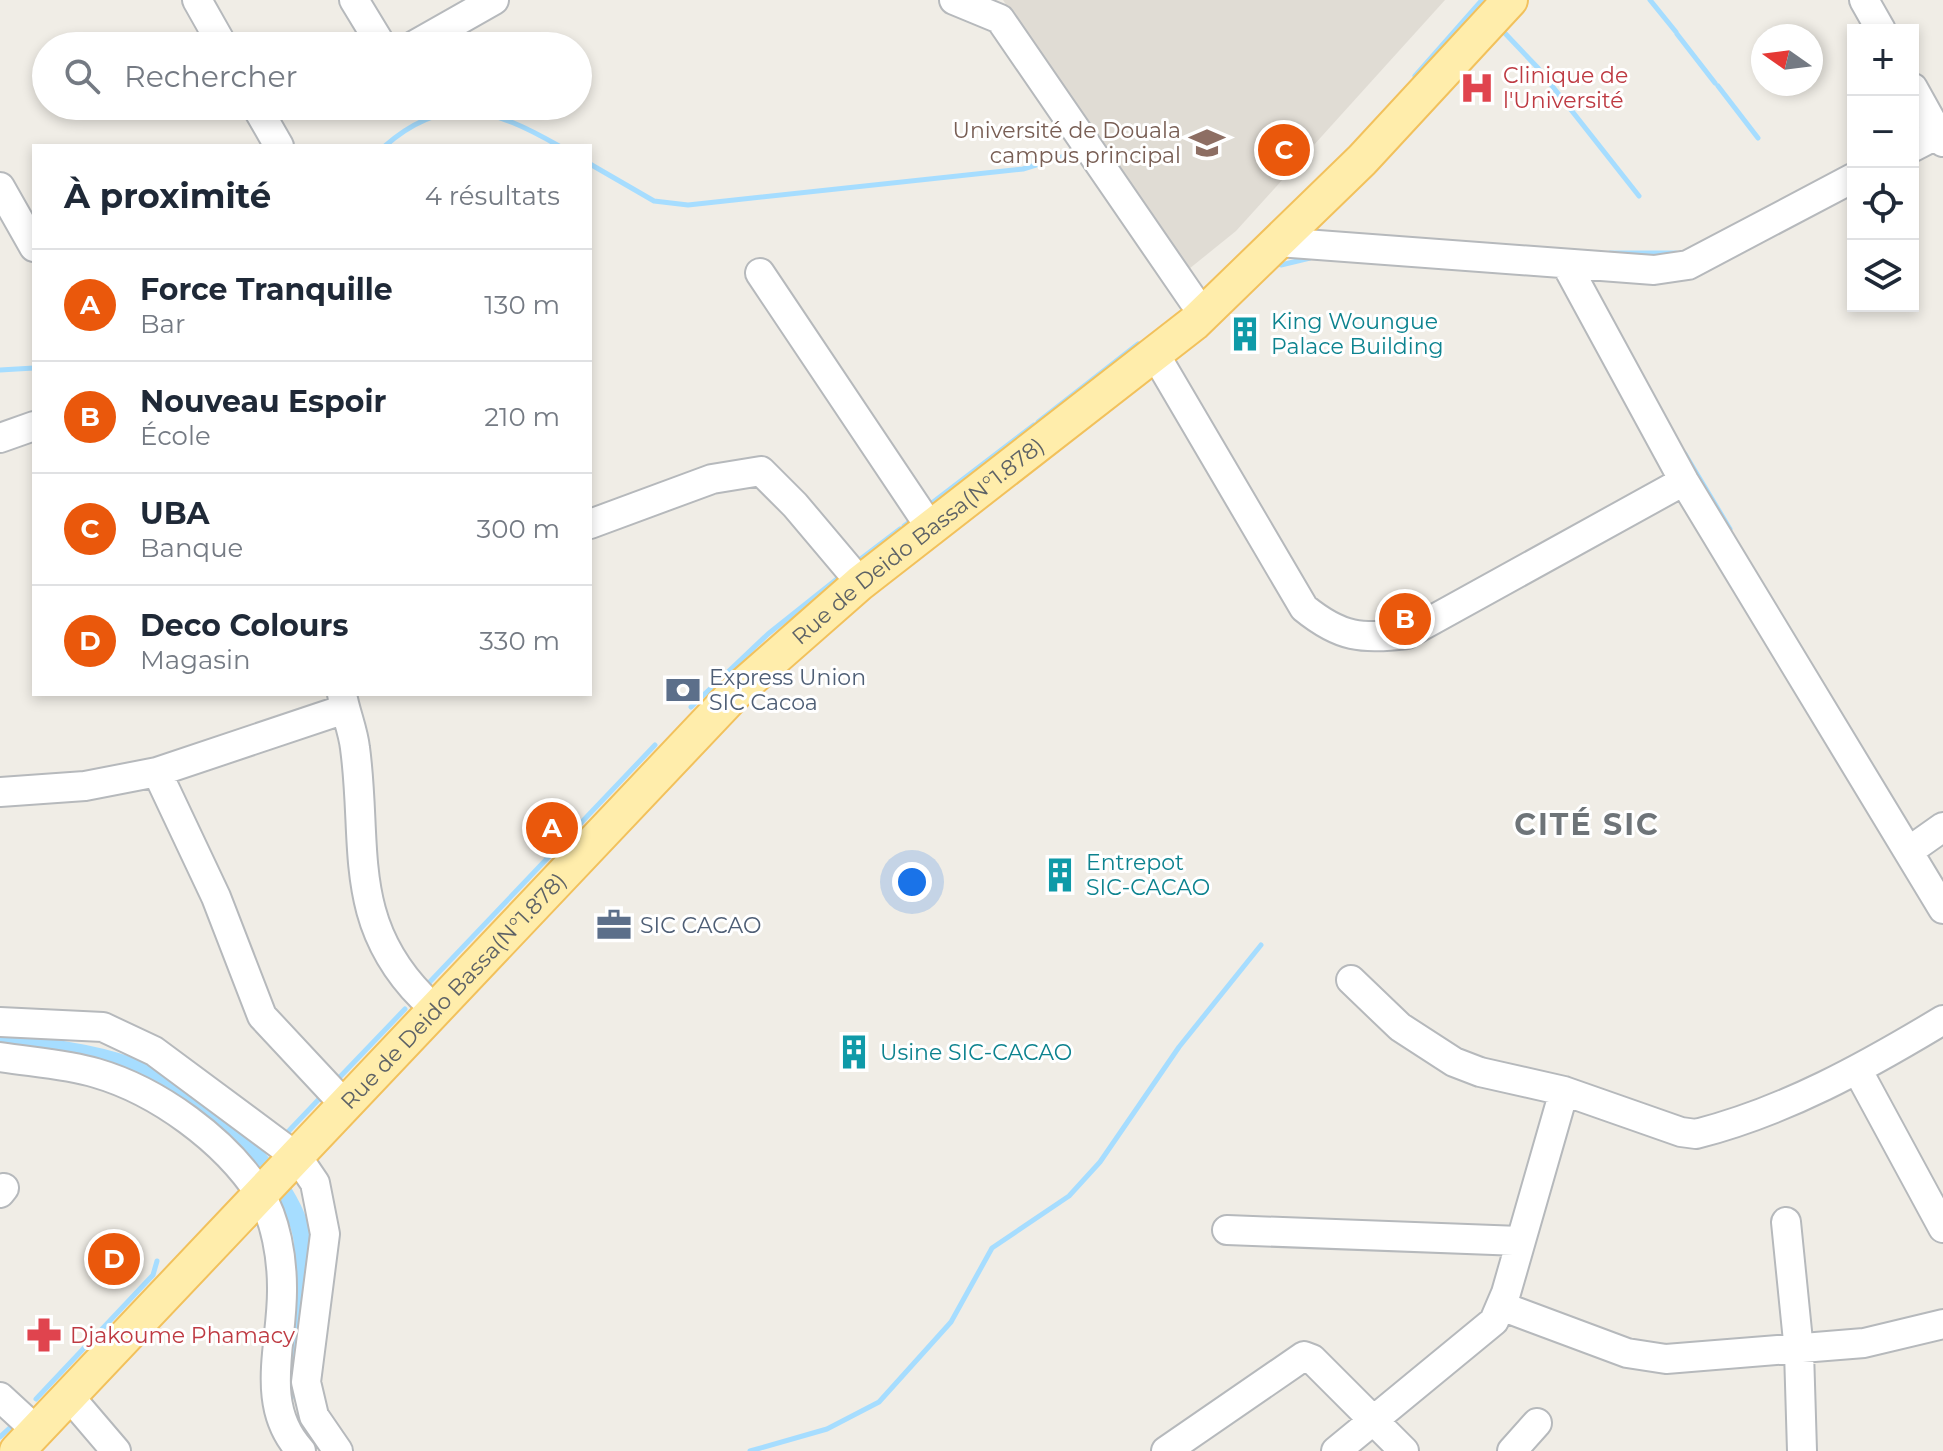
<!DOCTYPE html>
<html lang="fr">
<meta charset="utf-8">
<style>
:root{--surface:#fff;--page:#f2f2f3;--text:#1f2937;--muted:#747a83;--line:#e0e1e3;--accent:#ea580c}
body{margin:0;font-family:Montserrat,sans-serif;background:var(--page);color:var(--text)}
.controls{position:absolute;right:24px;top:24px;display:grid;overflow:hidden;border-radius:0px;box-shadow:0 4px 12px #0003}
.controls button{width:72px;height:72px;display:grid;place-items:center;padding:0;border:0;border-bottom:2px solid var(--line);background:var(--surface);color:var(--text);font:40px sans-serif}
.compass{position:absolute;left:1751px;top:24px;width:72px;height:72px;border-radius:50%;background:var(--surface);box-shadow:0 4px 12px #0003;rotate:284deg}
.you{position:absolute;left:912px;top:882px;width:28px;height:28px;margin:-20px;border:6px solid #fff;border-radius:50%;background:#1a73e8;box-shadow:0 0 0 12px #1a73e833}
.badge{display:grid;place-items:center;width:52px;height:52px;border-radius:50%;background:var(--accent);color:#fff;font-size:26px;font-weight:700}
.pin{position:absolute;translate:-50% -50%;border:4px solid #fff;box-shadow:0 2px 8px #0006}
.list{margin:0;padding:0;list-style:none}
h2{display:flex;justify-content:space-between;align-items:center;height:104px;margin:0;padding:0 32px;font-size:34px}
h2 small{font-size:26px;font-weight:400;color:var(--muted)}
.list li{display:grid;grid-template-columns:52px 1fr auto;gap:24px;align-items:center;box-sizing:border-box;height:112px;padding:0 32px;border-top:2px solid var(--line)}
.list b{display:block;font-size:30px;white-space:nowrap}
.list p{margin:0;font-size:26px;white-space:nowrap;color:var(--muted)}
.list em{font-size:26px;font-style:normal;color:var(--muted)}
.icon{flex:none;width:44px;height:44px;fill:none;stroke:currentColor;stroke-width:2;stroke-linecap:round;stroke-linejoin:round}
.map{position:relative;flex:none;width:1943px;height:1451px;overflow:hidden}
.search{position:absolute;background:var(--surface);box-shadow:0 4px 12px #0003;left:32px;top:32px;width:560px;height:88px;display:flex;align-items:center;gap:20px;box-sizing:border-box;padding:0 28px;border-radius:44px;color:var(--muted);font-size:30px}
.panel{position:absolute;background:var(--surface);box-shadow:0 4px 12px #0003;left:32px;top:144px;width:560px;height:552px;border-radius:0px}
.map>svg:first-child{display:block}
.education{fill:#e0dcd4}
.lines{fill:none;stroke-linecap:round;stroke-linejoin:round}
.stream{stroke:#a6ddff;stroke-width:5}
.canal{stroke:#a6ddff;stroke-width:18}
.minor-casing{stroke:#b6b9bc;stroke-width:32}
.major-casing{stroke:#f2c15c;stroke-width:38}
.minor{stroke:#fff;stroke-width:28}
.major{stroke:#ffedab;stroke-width:34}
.labels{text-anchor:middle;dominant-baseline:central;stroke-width:6;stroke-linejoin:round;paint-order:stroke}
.health-label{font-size:22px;fill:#be3a42;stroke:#fff;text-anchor:start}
.education-label{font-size:22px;fill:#785e54;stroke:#fff;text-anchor:end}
.culture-label{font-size:22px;fill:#0d838f;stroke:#fff;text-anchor:start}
.street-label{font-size:22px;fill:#5d6266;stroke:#fff}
.service-label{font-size:22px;fill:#4e5e75;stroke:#fff;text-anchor:start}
.district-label{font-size:30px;font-weight:bold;letter-spacing:2px;fill:#6e7478;stroke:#fff}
</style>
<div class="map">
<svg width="1943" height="1451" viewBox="0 0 1943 1451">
<rect width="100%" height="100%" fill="#f0ede6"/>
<path class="education" d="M 1003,0 L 1445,0 L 1236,231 L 1184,273 Z"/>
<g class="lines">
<path class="stream" d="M 1650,0 L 1676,32
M 1500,28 L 1538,68 L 1639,196
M 1677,34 L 1715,83
M 1415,76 L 1482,0
M 1718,86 L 1758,138
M 385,146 C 447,92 494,109 559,146
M 590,164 L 654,201 L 688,205 L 1023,169 L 1078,152
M 1610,253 L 1676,253
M 1278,262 L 1281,265 L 1310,258
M 0,370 L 34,368
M 1038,422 L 1138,344
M 1685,454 L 1730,529
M 928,506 L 1034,425
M 904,526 L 912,520
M 858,561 L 900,529
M 691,707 L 768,634 L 842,575
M 424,988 L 655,745
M 337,1080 L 405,1009
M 283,1137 L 321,1097
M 256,1155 L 268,1147
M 276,1199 L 284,1196 L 291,1185
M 36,1399 L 153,1275 L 157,1261
M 0,1437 L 14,1424
M 750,1451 L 827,1429 L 879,1402 L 951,1322 L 992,1248 L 1069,1196 L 1100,1162 L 1179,1047 L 1261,945"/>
<path class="canal" d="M 0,1041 C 48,1048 97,1052 143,1071 C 200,1095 299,1180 303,1245 C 305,1294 285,1343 289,1391"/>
<g class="minor-casing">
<path id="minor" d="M 197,0 L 223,46
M 354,0 L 382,46
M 954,0 L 1000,19 L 1193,300
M 1864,0 L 1881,30
M 413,46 L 494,0
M 1913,88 L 1943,142
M 256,106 L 279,146
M 1913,147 L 1938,134
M 0,187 L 34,247
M 1278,242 L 1654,270 L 1688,265 L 1853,178
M 1566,264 L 1684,481 L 1943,909
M 760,273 L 932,530
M 1156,356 L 1304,608 C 1341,638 1361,639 1407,634 L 1684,481
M 0,438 L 34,426
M 590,524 L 712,479 L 761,471 L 795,505 L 849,569
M 342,694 C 345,712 353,730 355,748 C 368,843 346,920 422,997
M 157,772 L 216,897 L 262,1016 L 346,1106
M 0,792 L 85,786 L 157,772 L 345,709
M 1909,851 L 1943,827
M 1351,980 L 1400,1027 L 1454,1062 L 1480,1072 L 1564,1091 L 1681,1132 L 1696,1134 C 1786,1111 1865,1067 1943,1020
M 0,1022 L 103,1027 L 154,1051 L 298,1158 L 315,1183 L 325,1234 L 306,1382 L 314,1416 L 338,1451
M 0,1057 C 31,1062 66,1064 96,1073 C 158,1091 225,1140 260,1194 C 276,1220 282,1258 282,1288 C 283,1344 258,1405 301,1451
M 1858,1071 L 1943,1228
M 0,1193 L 4,1188
M 1786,1222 L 1799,1351 L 1802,1451
M 1227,1230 L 1520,1241
M 1501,1306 L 1627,1353 L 1666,1359 L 1864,1343 L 1943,1324
M 69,1396 L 116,1451
M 0,1397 L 25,1420
M 1166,1451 L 1304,1356 L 1312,1359 L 1404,1451
M 1336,1451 L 1494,1321 L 1506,1293 L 1564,1091
M 1512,1451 L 1537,1423"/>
</g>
<g class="major-casing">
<g id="major">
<path id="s1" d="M 17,1451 L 737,691 L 860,583 L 1194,323 L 1362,160 L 1510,0"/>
</g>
</g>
<use href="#minor" class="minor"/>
<use href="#major" class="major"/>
</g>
<defs>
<g id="hospital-bare" transform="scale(2.76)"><path d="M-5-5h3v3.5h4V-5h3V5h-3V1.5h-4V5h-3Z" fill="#e0444e" stroke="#fff" stroke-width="2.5" paint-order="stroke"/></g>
<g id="university-bare" transform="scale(2.76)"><path d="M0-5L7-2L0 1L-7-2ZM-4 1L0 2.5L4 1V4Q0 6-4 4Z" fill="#8d6e63" stroke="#fff" stroke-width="2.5" paint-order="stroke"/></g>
<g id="building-bare" transform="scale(2.76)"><path d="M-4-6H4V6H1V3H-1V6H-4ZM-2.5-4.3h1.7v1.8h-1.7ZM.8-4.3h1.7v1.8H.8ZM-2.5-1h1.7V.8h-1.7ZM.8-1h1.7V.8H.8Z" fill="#0f9aa8" stroke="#fff" stroke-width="2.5" paint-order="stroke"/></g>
<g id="bank-bare" transform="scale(2.76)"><path d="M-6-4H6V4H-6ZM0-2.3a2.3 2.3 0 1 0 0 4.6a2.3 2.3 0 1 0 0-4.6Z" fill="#5c6f8a" stroke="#fff" stroke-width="2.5" paint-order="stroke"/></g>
<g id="office-bare" transform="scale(2.76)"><path d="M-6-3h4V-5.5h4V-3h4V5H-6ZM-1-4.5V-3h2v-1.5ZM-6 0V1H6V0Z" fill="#5c6f8a" stroke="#fff" stroke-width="2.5" paint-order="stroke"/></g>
<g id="pharmacy-bare" transform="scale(2.76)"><path d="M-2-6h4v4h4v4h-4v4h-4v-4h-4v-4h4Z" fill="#e0444e" stroke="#fff" stroke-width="2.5" paint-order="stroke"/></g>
</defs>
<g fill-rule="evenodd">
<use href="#hospital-bare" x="1477" y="88"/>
<use href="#university-bare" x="1207" y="143"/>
<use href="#building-bare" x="1245" y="334"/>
<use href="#bank-bare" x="683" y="690"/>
<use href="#building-bare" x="1060" y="875"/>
<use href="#office-bare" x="614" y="925"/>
<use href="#building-bare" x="854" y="1052"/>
<use href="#pharmacy-bare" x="44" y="1335"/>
</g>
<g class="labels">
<g class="health-label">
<text x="1503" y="75">Clinique de<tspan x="1503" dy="25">l'Université</tspan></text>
<text x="70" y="1335">Djakoume Phamacy</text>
</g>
<g class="education-label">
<text x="1181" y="130">Université de Douala<tspan x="1181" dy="25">campus principal</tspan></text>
</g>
<g class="culture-label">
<text x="1271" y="321">King Woungue<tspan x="1271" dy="25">Palace Building</tspan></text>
<text x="1086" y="862">Entrepot<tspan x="1086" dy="25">SIC-CACAO</tspan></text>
<text x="880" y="1052">Usine SIC-CACAO</text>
</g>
<g class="street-label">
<text stroke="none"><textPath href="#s1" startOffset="1282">Rue de Deido Bassa(N°1.878)</textPath></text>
<text stroke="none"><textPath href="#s1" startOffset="634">Rue de Deido Bassa(N°1.878)</textPath></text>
</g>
<g class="service-label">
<text x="709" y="677">Express Union<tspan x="709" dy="25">SIC Cacoa</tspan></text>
<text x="640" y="925">SIC CACAO</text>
</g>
<g class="district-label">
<text x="1587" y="824">CITÉ SIC</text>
</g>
</g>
</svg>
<div class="controls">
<button>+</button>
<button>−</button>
<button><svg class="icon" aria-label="locate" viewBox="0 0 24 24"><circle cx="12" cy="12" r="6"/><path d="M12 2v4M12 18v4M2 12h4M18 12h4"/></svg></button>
<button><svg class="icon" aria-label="layers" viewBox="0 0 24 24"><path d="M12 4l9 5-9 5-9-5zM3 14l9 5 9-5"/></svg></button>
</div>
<svg class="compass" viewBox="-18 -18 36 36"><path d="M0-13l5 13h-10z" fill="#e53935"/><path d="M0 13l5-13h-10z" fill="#747a83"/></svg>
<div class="you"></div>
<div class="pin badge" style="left:552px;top:828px">A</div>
<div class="pin badge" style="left:1405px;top:619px">B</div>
<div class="pin badge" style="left:1284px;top:150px">C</div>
<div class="pin badge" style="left:114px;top:1259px">D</div>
<div class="search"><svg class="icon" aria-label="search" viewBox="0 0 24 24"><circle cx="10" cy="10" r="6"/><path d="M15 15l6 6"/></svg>Rechercher</div>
<section class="panel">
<h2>À proximité<small>4 résultats</small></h2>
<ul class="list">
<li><span class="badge">A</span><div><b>Force Tranquille</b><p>Bar</p></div><em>130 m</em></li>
<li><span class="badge">B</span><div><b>Nouveau Espoir</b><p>École</p></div><em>210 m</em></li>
<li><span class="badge">C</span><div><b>UBA</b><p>Banque</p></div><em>300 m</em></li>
<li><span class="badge">D</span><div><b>Deco Colours</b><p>Magasin</p></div><em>330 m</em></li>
</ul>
</section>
</div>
